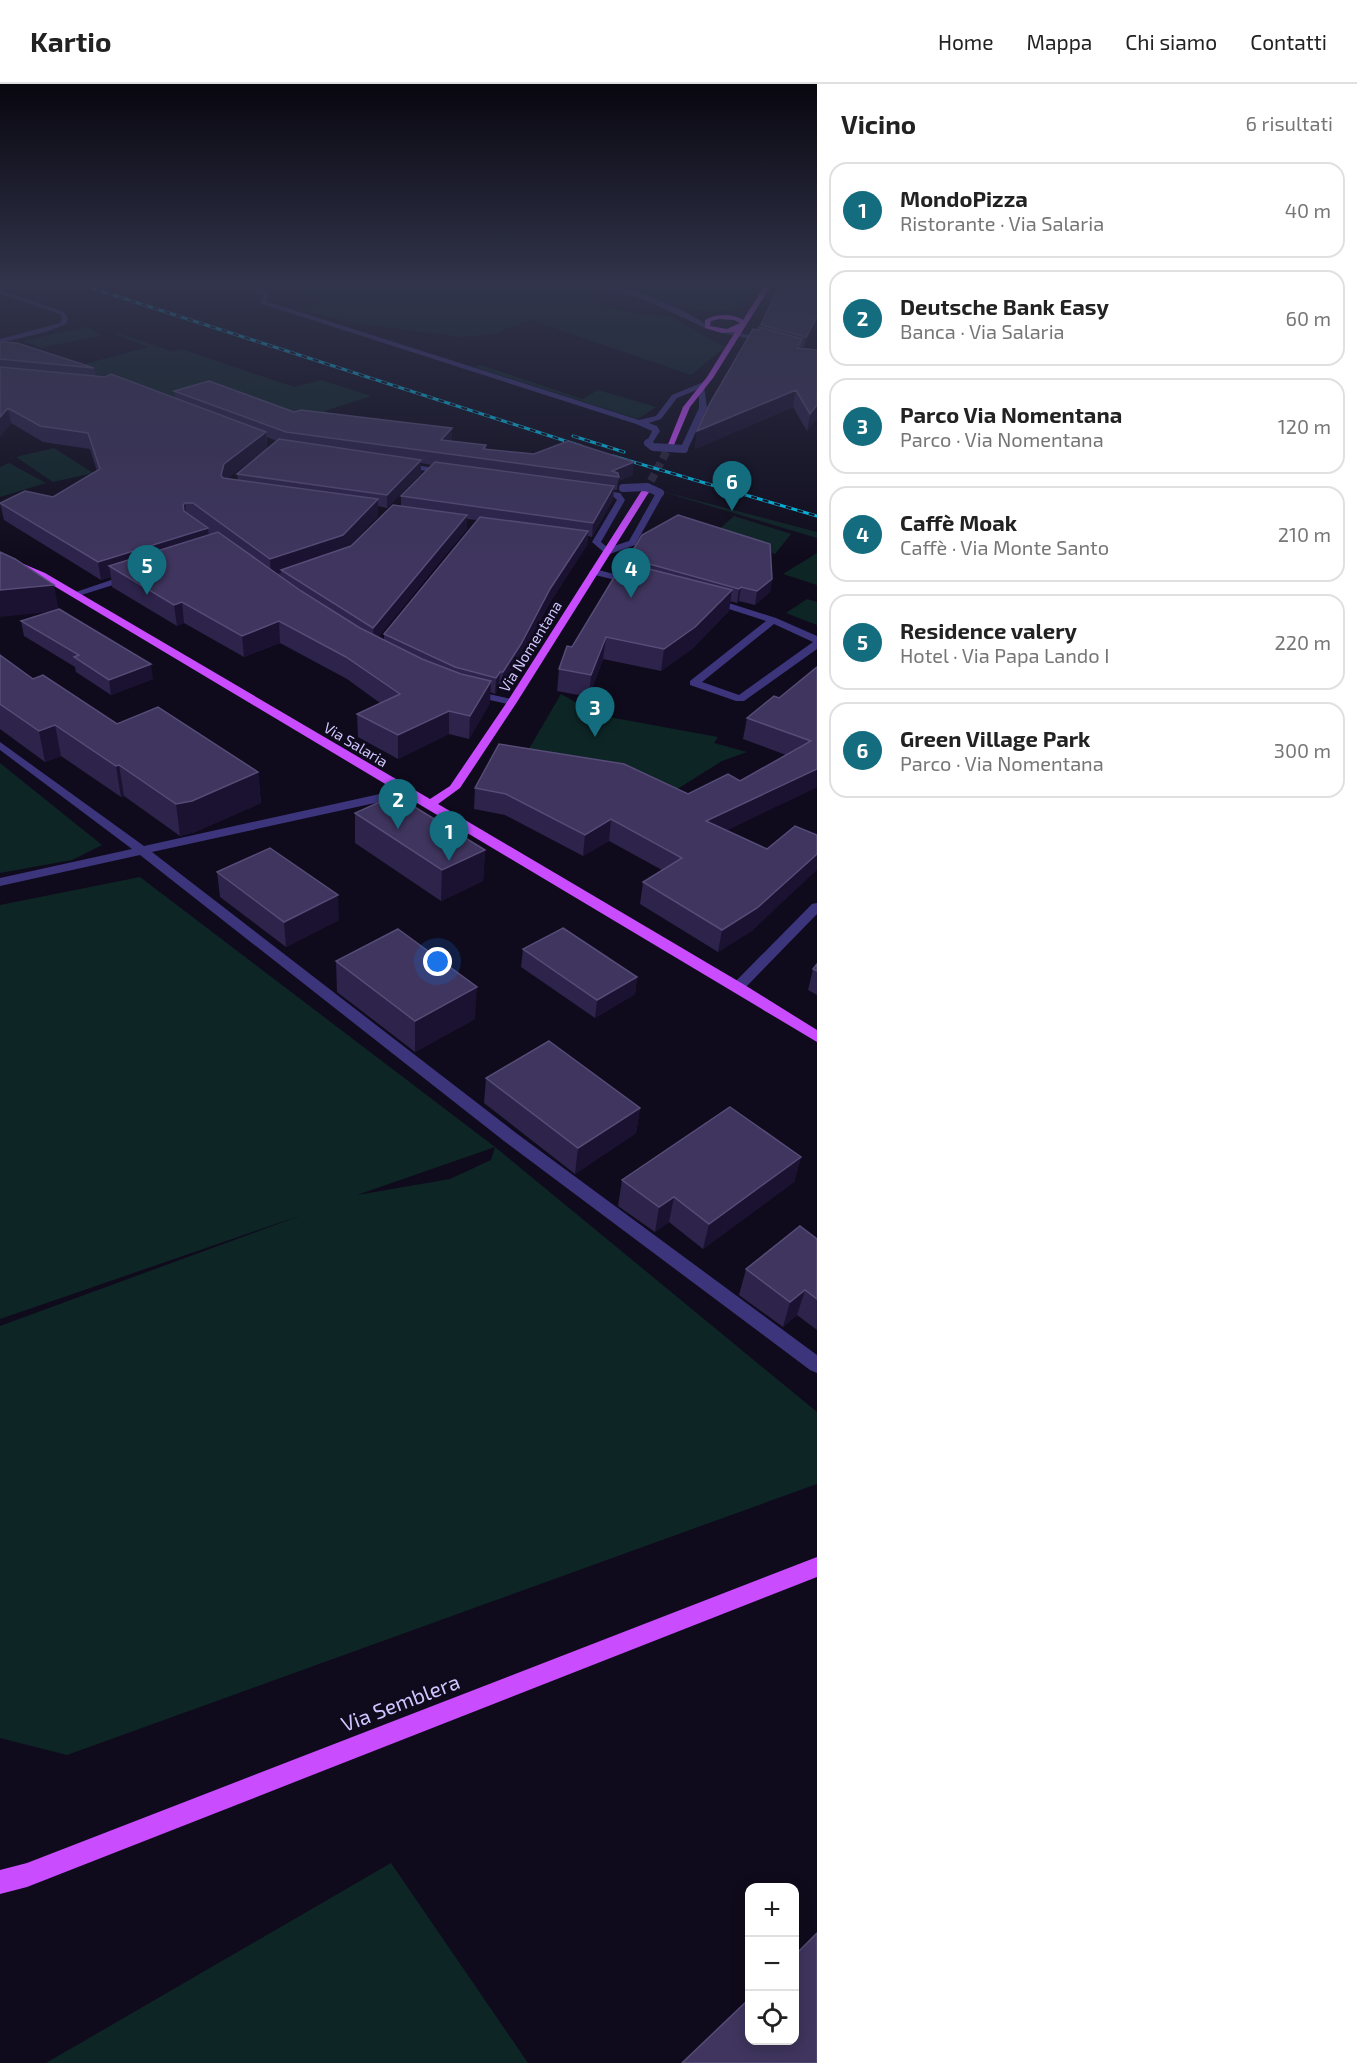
<!DOCTYPE html>
<html lang="it">
<meta charset="utf-8">
<style>
:root{--surface:#fff;--page:#f6f6f6;--text:#222;--muted:#767676;--line:#e0e0e0;--accent:#136d7f}
body{margin:0;font-family:"Exo 2",sans-serif;background:var(--page);color:var(--text)}
.controls{position:absolute;right:18px;bottom:18px;display:grid;overflow:hidden;border-radius:12px;box-shadow:0 3px 15px #0003}
.controls button{width:54px;height:54px;display:grid;place-items:center;padding:0;border:0;border-bottom:2px solid var(--line);background:var(--surface);color:var(--text);font:30px sans-serif}
.you{position:absolute;left:438px;top:878px;width:21px;height:21px;margin:-15px;border:4px solid #fff;border-radius:50%;background:#1a73e8;box-shadow:0 0 0 9px #1a73e833}
.badge{display:grid;place-items:center;width:39px;height:39px;border-radius:50%;background:var(--accent);color:#fff;font-size:20px;font-weight:700}
.pin{position:absolute;translate:-50% -50px;filter:drop-shadow(0 2px 3px #0008)}
.pin::after{content:'';position:absolute;top:32px;width:21px;height:18px;background:inherit;clip-path:polygon(0 0,100% 0,50% 100%)}
.list{margin:0;padding:0;list-style:none}
h2{display:flex;justify-content:space-between;align-items:center;height:78px;margin:0;padding:0 24px;font-size:26px}
h2 small{font-size:20px;font-weight:400;color:var(--muted)}
.list li{display:grid;grid-template-columns:39px 1fr auto;gap:18px;align-items:center;box-sizing:border-box;height:96px;margin:0 12px 12px;padding:0 12px;border:2px solid var(--line);border-radius:18px}
.list b{display:block;font-size:22px;white-space:nowrap}
.list p{margin:0;font-size:20px;white-space:nowrap;color:var(--muted)}
.list em{font-size:20px;font-style:normal;color:var(--muted)}
.icon{flex:none;width:33px;height:33px;fill:none;stroke:currentColor;stroke-width:2;stroke-linecap:round;stroke-linejoin:round}
.map{position:relative;flex:none;width:817px;height:1979px;overflow:hidden}
header{display:flex;align-items:center;gap:36px;box-sizing:border-box;height:84px;padding:0 30px;background:var(--surface);border-bottom:2px solid var(--line)}
header strong{font-size:28px}
nav{display:flex;gap:33px;margin-inline-start:auto;font-size:21px}
main{display:flex}
aside{flex:1;background:var(--surface)}
.map>svg:first-child{display:block}
.green{fill:#0e2526;fill-rule:evenodd}
.lines{fill:none;stroke-linecap:round;stroke-linejoin:round}
.major-tunnel{stroke:#2c273e;stroke-width:8;stroke-dasharray:8 4.5;stroke-linecap:butt}
.minor{fill:#3c357c;fill-rule:evenodd}
.major{fill:#c94dff;fill-rule:evenodd}
.rail-casing{stroke:#00c8f1;stroke-width:3}
.rail{stroke:#0f0b1c;stroke-width:2;stroke-dasharray:6;stroke-linecap:butt}
.minor-bridge{stroke:#3c357c;stroke-width:8}
.wall{fill:#2d234b;fill-rule:evenodd}
.shaded-wall{fill:#1a1230}
.building{fill:#3f355e;stroke:#564c77;stroke-width:1.5}
.labels{text-anchor:middle;dominant-baseline:central;stroke-width:5;stroke-linejoin:round;paint-order:stroke}
.far-street-label{font-size:15px;fill:#d0c6ff;stroke:#0f0b1c}
.near-street-label{font-size:21px;fill:#d0c6ff;stroke:#0f0b1c}
</style>
<header>
<strong>Kartio</strong>
<nav><a>Home</a><a>Mappa</a><a>Chi siamo</a><a>Contatti</a></nav>
</header>
<main>
<div class="map">
<svg width="817" height="1979" viewBox="0 0 817 1979">
<rect width="100%" height="100%" fill="#0f0b1c"/>
<path class="green" d="M 259,198 L 568,198 L 607,205 L 577,214 L 636,230 L 669,232 L 725,263 L 691,291 L 531,236 L 493,250 L 461,253 L 354,239 L 301,226 L 323,215 Z
M 615,198 L 726,198 L 755,203 C 748,211 741,222 731,225 C 697,237 649,208 615,198 Z
M 85,243 L 102,251 L 41,264 L 24,257 Z
M 118,249 L 171,267 L 181,265 L 294,303 L 321,296 L 371,312 L 325,327 L 353,339 L 168,318 L 74,283 L 148,263 L 115,250 Z
M 481,281 L 582,315 L 598,306 L 656,323 L 638,335 L 474,283 Z
M 54,364 L 93,389 L 53,398 L 16,373 Z
M 9,379 L 46,399 L 0,413 L 0,383 Z
M 657,406 L 817,448 L 817,454 Z
M 734,432 L 791,450 L 775,470 L 715,449 Z
M 817,469 L 817,501 L 783,490 Z
M 807,515 L 817,518 L 817,541 L 786,529 Z
M 561,610 L 598,631 L 718,653 L 714,659 L 747,668 L 722,677 L 671,709 L 519,682 Z
M 0,679 L 102,761 L 72,776 L 0,789 Z
M 140,793 L 495,1063 L 817,1328 L 817,1400 L 67,1671 L 0,1654 L 0,1242 L 302,1131 L 0,1235 L 0,821 ZM 495,1063 L 491,1076 L 450,1095 L 357,1111 Z
M 391,1779 L 528,1979 L 46,1979 Z"/>
<g class="lines">
<path class="major-tunnel" d="M 645,408 L 670,361"/>
<path class="minor" d="M 232,198 L 240,198 L 270,209 L 265,217 L 639,336 L 656,332 L 672,311 L 706,297 L 709,299 L 704,302 L 707,324 L 687,367 L 680,365 L 699,324 L 699,305 L 677,314 L 661,335 L 649,339 L 657,342 L 660,347 L 651,361 L 645,361 L 652,347 L 636,340 L 259,219 L 264,211 Z
M 587,198 C 618,197 685,224 710,243 L 705,244 L 648,217 Z
M 0,206 L 64,228 L 68,235 L 66,240 L 46,248 L 0,259 L 0,255 L 60,239 L 62,235 L 60,230 L 0,210 Z
M 717,244 L 768,255 L 771,257 L 768,259 L 715,247 Z
M 401,379 L 449,386 L 453,388 L 449,390 L 398,383 L 398,379 Z
M 594,405 L 620,409 L 625,416 L 601,458 L 608,464 L 629,457 L 657,407 L 664,409 L 635,461 L 607,471 L 592,458 L 617,416 L 614,413 L 591,409 L 591,405 Z
M 594,485 L 635,495 L 637,497 L 632,500 L 591,490 L 589,488 Z
M 129,490 L 134,493 L 132,495 L 75,513 L 70,510 Z
M 707,514 L 713,514 L 776,534 L 817,552 L 817,565 L 744,617 L 736,617 L 690,601 L 690,597 L 766,537 L 707,518 ZM 774,540 L 813,558 L 739,611 L 702,598 Z
M 471,606 L 516,616 L 517,618 L 512,621 L 467,611 L 467,607 Z
M 0,658 L 144,762 L 407,704 L 411,706 L 411,710 L 407,712 L 152,768 L 516,1049 L 817,1271 L 817,1289 L 810,1286 L 504,1057 L 140,771 L 0,802 L 0,794 L 132,765 L 0,666 Z
M 817,819 L 817,830 L 743,906 L 733,906 L 731,903 L 733,900 L 812,820 Z"/>
<path class="major" d="M 767,198 L 773,198 L 713,294 L 690,323 L 674,361 L 667,363 L 683,323 L 707,293 L 735,248 L 722,249 L 705,244 L 705,236 C 716,230 731,229 743,236 ZM 719,235 L 734,236 L 740,239 L 727,245 L 710,242 L 711,237 Z
M 642,406 L 649,408 L 517,618 L 460,704 L 438,720 L 743,900 L 817,946 L 817,958 L 39,493 L 0,476 L 0,470 L 45,489 L 430,715 L 450,702 L 507,618 Z
M 817,1473 L 817,1493 L 27,1803 L 0,1810 L 0,1786 L 27,1779 Z"/>
<g class="rail-casing">
<path id="rail" d="M 73,198 L 581,362
M 573,352 L 624,368
M 613,372 L 817,432"/>
</g>
<use href="#rail" class="rail"/>
<path class="minor-bridge" d="M 648,359 L 653,363 L 684,365
M 623,404 L 647,403 L 660,409"/>
</g>
<path class="wall" d="M 817,198 L 817,239 L 804,263 L 801,263 L 801,264 L 817,266 L 817,334 L 807,347 L 793,323 L 695,365 L 697,347 L 759,246 L 761,244 L 761,241 Z
M 0,258 L 94,284 L 96,292 L 175,314 L 174,307 L 294,328 L 452,344 L 451,357 L 486,361 L 486,365 L 633,391 L 618,397 L 617,406 L 614,406 L 613,415 L 592,453 L 588,452 L 587,461 L 549,520 L 520,575 L 502,604 L 499,603 L 495,610 L 490,608 L 490,619 L 469,655 L 449,650 L 398,675 L 358,653 L 357,630 L 380,619 L 347,595 L 280,559 L 244,573 L 184,539 L 177,542 L 112,503 L 111,493 L 101,496 L 4,436 L 0,419 L 53,413 L 97,387 L 90,365 L 43,358 L 11,339 L 0,353 ZM 267,353 L 277,357 L 237,390 L 238,396 L 228,394 L 267,364 ZM 421,379 L 432,381 L 401,412 L 401,422 L 351,462 L 348,463 L 378,432 L 378,422 L 387,424 L 421,389 ZM 467,435 L 477,436 L 384,550 L 384,557 L 378,553 L 467,445 Z
M 628,474 L 772,495 L 770,508 L 755,521 L 739,517 L 737,519 L 730,517 L 729,527 L 692,565 L 661,587 L 603,575 L 589,613 L 557,607 L 559,585 L 572,563 L 631,489 L 627,488 Z
M 59,525 L 153,595 L 111,611 L 76,588 L 75,583 L 24,552 L 21,537 Z
M 0,571 L 33,595 L 117,640 L 258,688 L 261,719 L 195,748 L 180,752 L 124,712 L 121,713 L 61,672 L 45,678 L 0,645 Z
M 817,583 L 817,703 L 727,746 L 753,846 L 718,868 L 640,820 L 643,798 L 662,786 L 609,757 L 583,772 L 505,731 L 474,725 L 475,704 L 688,710 L 740,697 L 786,671 L 743,655 L 747,634 L 779,614 Z
M 355,729 L 485,766 L 483,797 L 441,817 L 355,759 Z
M 217,788 L 339,836 L 286,863 L 220,813 Z
M 523,865 L 637,893 L 635,910 L 595,934 L 521,883 Z
M 336,877 L 475,935 L 415,968 L 337,908 Z
M 817,880 L 817,911 L 808,906 L 813,885 Z
M 486,994 L 640,1024 L 636,1049 L 575,1090 L 484,1019 Z
M 801,1073 L 794,1098 L 703,1165 L 669,1138 L 655,1148 L 618,1122 L 622,1096 Z
M 817,1155 L 817,1246 L 797,1231 L 783,1243 L 739,1211 L 746,1185 Z"/>
<path class="shaded-wall" d="M 817,232 L 817,239 L 804,263 L 806,253 Z
M 796,306 L 793,323 L 695,365 L 697,347 Z
M 817,321 L 817,334 L 807,347 L 810,330 Z
M 8,324 L 11,339 L 0,353 L 0,333 Z
M 452,344 L 452,356 L 441,368 L 441,356 Z
M 266,348 L 267,364 L 226,396 L 221,391 L 224,380 Z
M 421,376 L 421,389 L 387,424 L 387,411 Z
M 634,378 L 633,391 L 618,397 L 619,393 L 612,387 Z
M 614,402 L 613,415 L 592,453 L 593,439 Z
M 378,415 L 378,432 L 344,468 L 281,486 L 281,489 L 271,492 L 270,475 Z
M 185,419 L 187,436 L 185,438 L 183,421 Z
M 467,431 L 467,445 L 374,559 L 373,544 Z
M 208,444 L 210,461 L 109,482 L 111,493 L 101,496 L 98,478 Z
M 588,447 L 587,461 L 549,520 L 520,575 L 502,604 L 503,588 L 550,505 Z
M 772,495 L 770,508 L 755,521 L 757,507 Z
M 54,501 L 59,527 L 0,533 L 0,506 Z
M 741,503 L 739,517 L 737,519 L 739,505 Z
M 732,506 L 729,527 L 692,565 L 661,587 L 664,565 Z
M 182,518 L 184,539 L 177,542 L 174,521 Z
M 279,537 L 280,559 L 244,573 L 242,552 Z
M 606,553 L 603,575 L 589,613 L 591,591 Z
M 151,580 L 153,595 L 111,611 L 109,596 Z
M 500,588 L 499,603 L 495,610 L 496,594 Z
M 491,597 L 490,619 L 469,655 L 470,632 Z
M 449,627 L 449,650 L 398,675 L 398,651 Z
M 55,641 L 61,672 L 45,678 L 39,647 Z
M 119,681 L 124,712 L 121,713 L 116,682 Z
M 817,685 L 817,703 L 703,758 L 706,737 Z
M 258,688 L 261,719 L 195,748 L 180,752 L 176,720 Z
M 611,735 L 609,757 L 583,772 L 585,751 Z
M 485,766 L 483,797 L 441,817 L 442,786 Z
M 817,770 L 817,786 L 753,846 L 718,868 L 722,846 Z
M 338,811 L 339,836 L 286,863 L 284,838 Z
M 637,893 L 635,910 L 595,934 L 597,916 Z
M 477,903 L 475,935 L 415,968 L 415,937 Z
M 640,1024 L 636,1049 L 575,1090 L 578,1064 Z
M 801,1073 L 794,1098 L 703,1165 L 709,1140 Z
M 674,1113 L 669,1138 L 655,1148 L 659,1123 Z
M 805,1206 L 797,1231 L 783,1243 L 790,1218 Z"/>
<path class="building" d="M 781,198 L 817,198 L 817,232 L 806,253 L 761,241 Z
M 759,243 L 802,255 L 797,264 L 817,266 L 817,321 L 810,330 L 796,306 L 697,347 L 710,319 L 753,245 L 759,246 Z
M 0,258 L 17,259 L 94,284 L 0,275 Z
M 0,283 L 105,293 L 111,290 L 266,348 L 224,380 L 221,391 L 223,394 L 378,415 L 343,451 L 270,475 L 193,419 L 185,419 L 183,421 L 184,427 L 208,444 L 98,478 L 0,419 L 25,407 L 53,413 L 100,385 L 88,349 L 40,342 L 8,324 L 0,333 Z
M 209,297 L 294,328 L 301,326 L 452,344 L 441,356 L 486,361 L 483,365 L 534,370 L 568,357 L 634,378 L 612,387 L 618,389 L 619,393 L 286,348 L 174,307 Z
M 279,355 L 421,376 L 387,411 L 237,390 Z
M 435,378 L 614,402 L 593,439 L 401,412 Z
M 393,421 L 467,431 L 373,544 L 281,486 L 351,462 Z
M 678,431 L 770,460 L 772,495 L 757,507 L 741,503 L 739,505 L 628,474 L 642,451 Z
M 480,433 L 588,447 L 550,505 L 521,560 L 503,588 L 500,588 L 496,594 L 455,583 L 384,550 Z
M 218,448 L 301,507 L 360,544 L 422,575 L 461,590 L 491,597 L 470,632 L 449,627 L 398,651 L 357,630 L 400,610 L 346,573 L 279,537 L 242,552 L 182,518 L 174,521 L 109,482 Z
M 0,468 L 15,475 L 54,501 L 0,506 Z
M 637,482 L 732,506 L 695,543 L 664,565 L 606,553 L 591,591 L 559,585 L 567,562 L 572,563 L 616,490 L 626,495 Z
M 59,525 L 151,580 L 109,596 L 74,573 L 79,571 L 21,537 Z
M 0,571 L 33,595 L 43,591 L 117,640 L 158,623 L 258,688 L 192,717 L 176,720 L 119,681 L 116,682 L 55,641 L 39,647 L 0,620 Z
M 817,583 L 817,685 L 706,737 L 767,765 L 795,742 L 817,751 L 817,770 L 757,824 L 722,846 L 643,798 L 682,774 L 611,735 L 585,751 L 506,710 L 475,704 L 499,660 L 624,680 L 688,710 L 728,690 L 740,697 L 811,657 L 747,634 L 774,612 L 779,614 Z
M 395,711 L 485,766 L 442,786 L 355,729 Z
M 270,764 L 338,811 L 284,838 L 217,788 Z
M 563,844 L 637,893 L 597,916 L 523,865 Z
M 398,845 L 477,903 L 415,937 L 336,877 Z
M 817,880 L 817,887 L 813,885 Z
M 549,957 L 640,1024 L 578,1064 L 486,994 Z
M 730,1023 L 801,1073 L 709,1140 L 674,1113 L 659,1123 L 622,1096 Z
M 800,1142 L 817,1155 L 817,1215 L 805,1206 L 790,1218 L 746,1185 Z
M 817,1849 L 817,1979 L 682,1979 L 750,1914 L 750,1956 L 795,1956 L 795,1871 Z"/>
<linearGradient id="sky" x2="0" y2="1"><stop stop-color="#08060f"/><stop offset="0.42" stop-color="#31344b"/><stop offset="1" stop-color="#31344b" stop-opacity="0"/></linearGradient>
<rect width="817" height="475" fill="url(#sky)"/>
<g class="labels">
<g class="far-street-label">
<text transform="translate(530 562) rotate(-58)">Via Nomentana</text>
<text transform="translate(356 660) rotate(31)">Via Salaria</text>
</g>
<g class="near-street-label">
<text transform="translate(400 1618) rotate(-21)">Via Semblera</text>
</g>
</g>
</svg>
<div class="controls">
<button>+</button>
<button>−</button>
<button><svg class="icon" aria-label="locate" viewBox="0 0 24 24"><circle cx="12" cy="12" r="6"/><path d="M12 2v4M12 18v4M2 12h4M18 12h4"/></svg></button>
</div>
<div class="you"></div>
<div class="pin badge" style="left:449px;top:777px">1</div>
<div class="pin badge" style="left:398px;top:745px">2</div>
<div class="pin badge" style="left:595px;top:653px">3</div>
<div class="pin badge" style="left:631px;top:514px">4</div>
<div class="pin badge" style="left:147px;top:511px">5</div>
<div class="pin badge" style="left:732px;top:427px">6</div>
</div>
<aside>
<h2>Vicino<small>6 risultati</small></h2>
<ul class="list">
<li><span class="badge">1</span><div><b>MondoPizza</b><p>Ristorante · Via Salaria</p></div><em>40 m</em></li>
<li><span class="badge">2</span><div><b>Deutsche Bank Easy</b><p>Banca · Via Salaria</p></div><em>60 m</em></li>
<li><span class="badge">3</span><div><b>Parco Via Nomentana</b><p>Parco · Via Nomentana</p></div><em>120 m</em></li>
<li><span class="badge">4</span><div><b>Caffè Moak</b><p>Caffè · Via Monte Santo</p></div><em>210 m</em></li>
<li><span class="badge">5</span><div><b>Residence valery</b><p>Hotel · Via Papa Lando I</p></div><em>220 m</em></li>
<li><span class="badge">6</span><div><b>Green Village Park</b><p>Parco · Via Nomentana</p></div><em>300 m</em></li>
</ul>
</aside>
</main>
